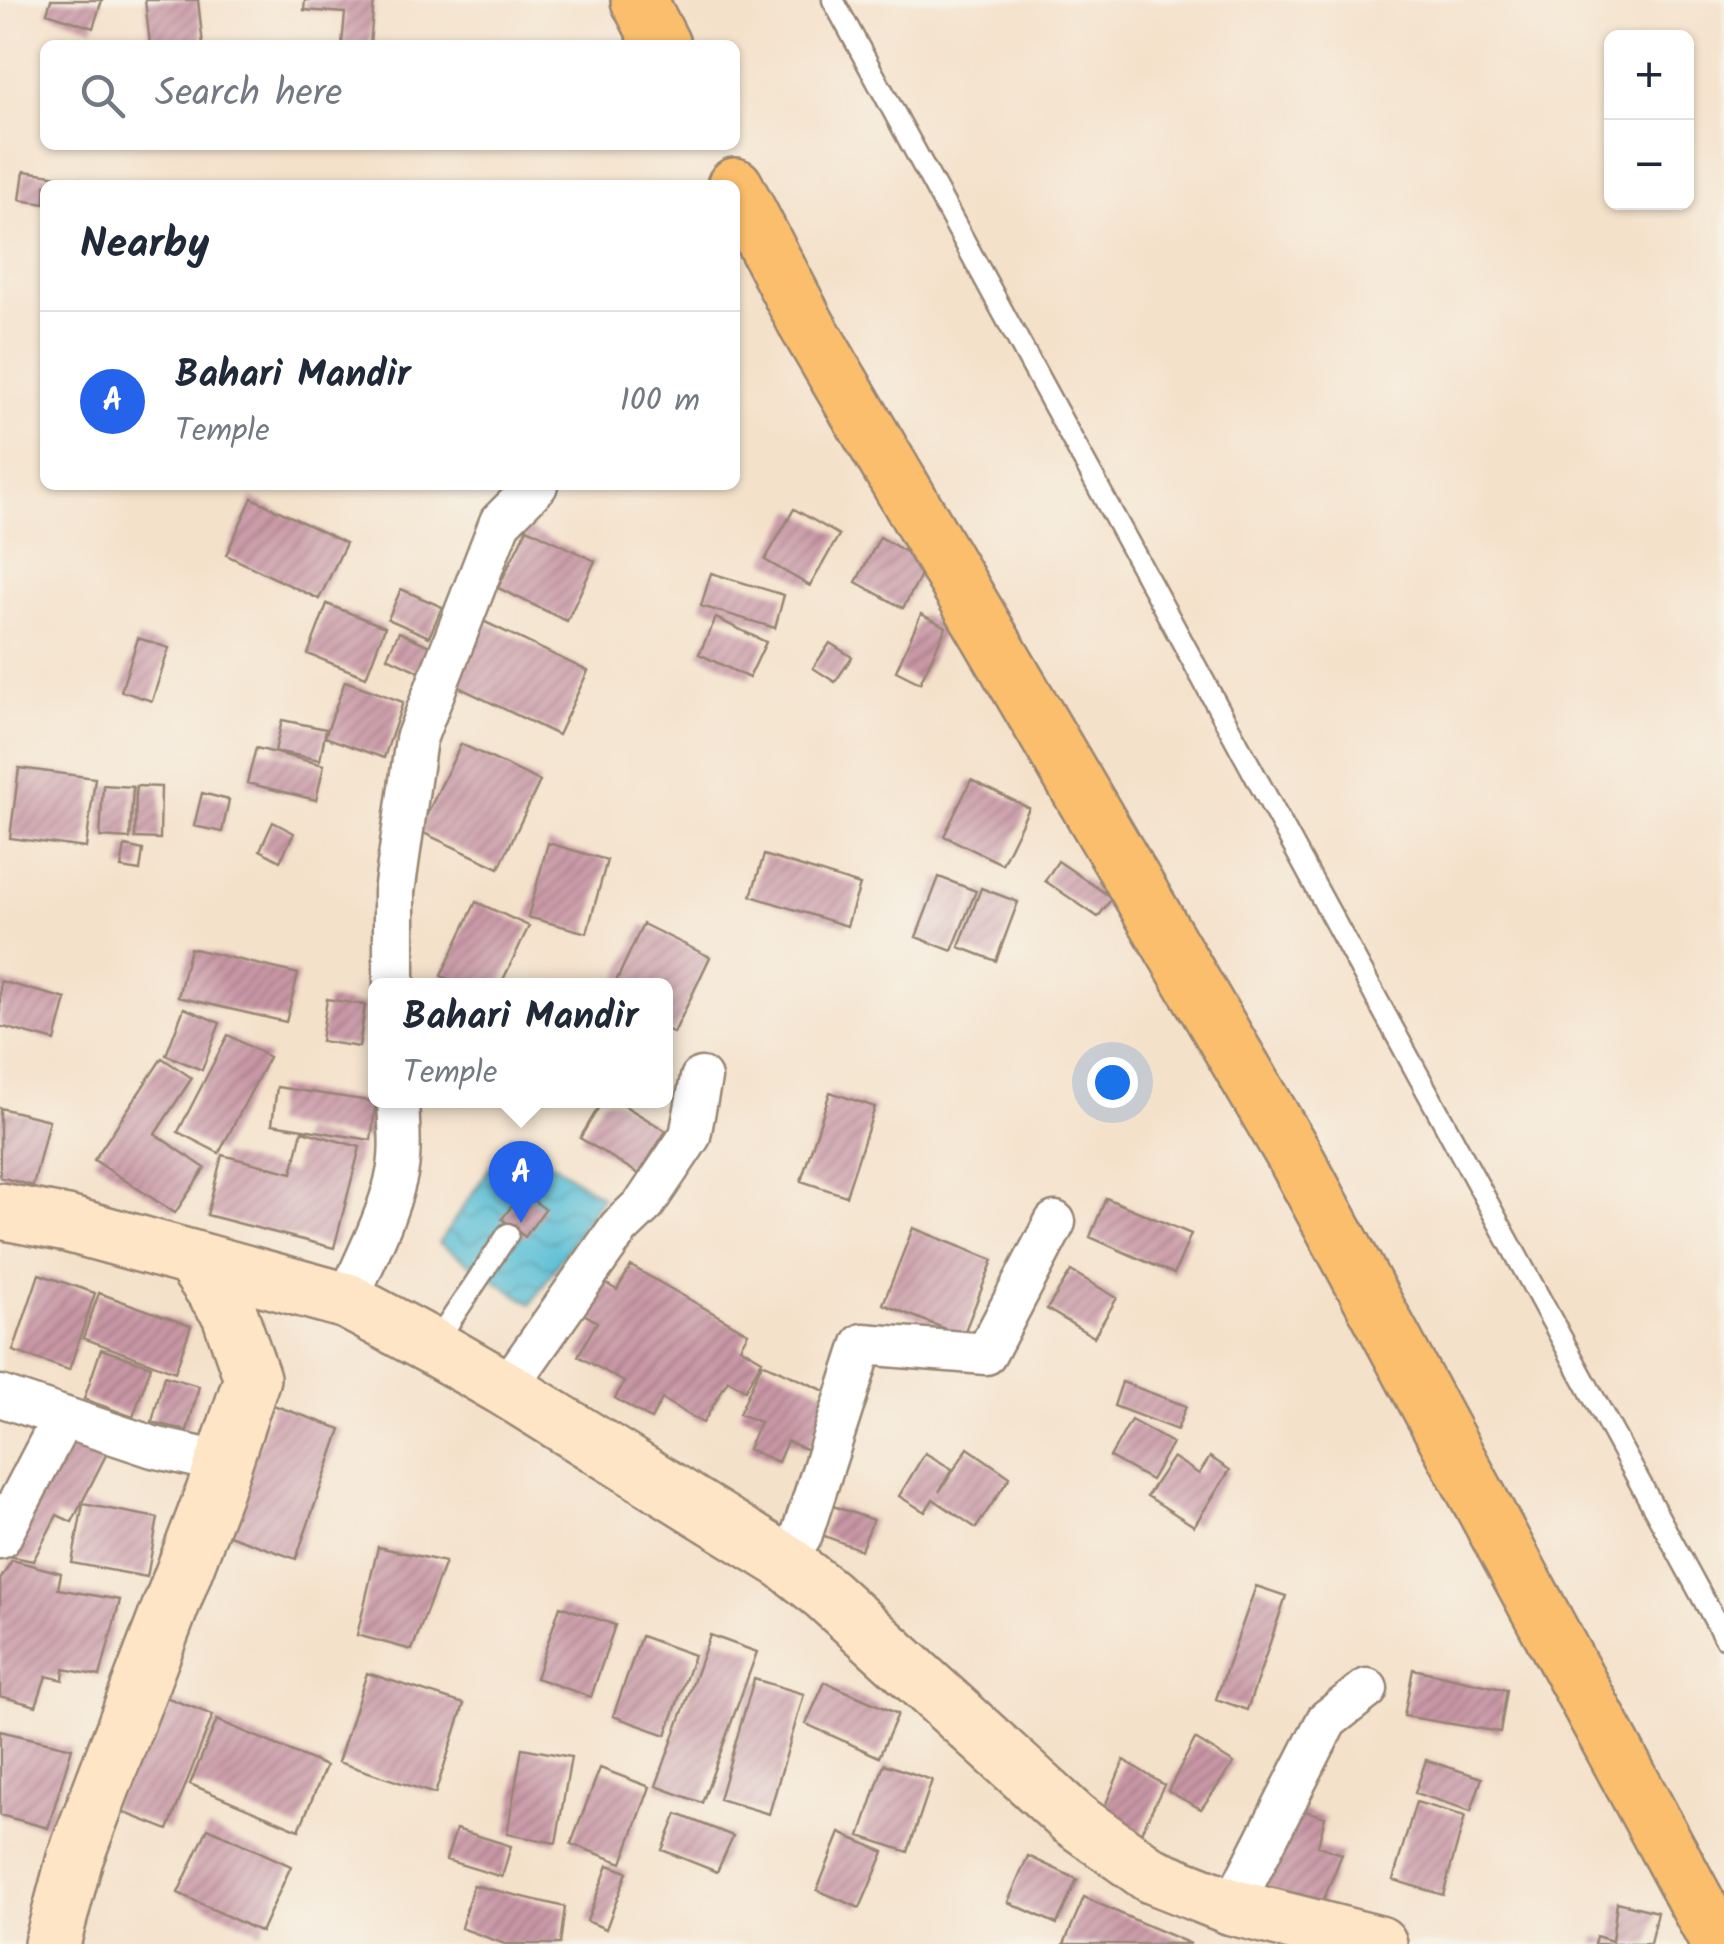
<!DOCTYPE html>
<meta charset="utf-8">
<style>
:root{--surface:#fff;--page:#f6f6f7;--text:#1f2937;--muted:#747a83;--line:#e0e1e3;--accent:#2563eb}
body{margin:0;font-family:Kalam,sans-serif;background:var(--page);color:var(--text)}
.controls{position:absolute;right:30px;top:30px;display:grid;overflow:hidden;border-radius:15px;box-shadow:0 2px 8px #0004}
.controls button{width:90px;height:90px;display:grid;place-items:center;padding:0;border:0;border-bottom:2px solid var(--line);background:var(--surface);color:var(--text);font:50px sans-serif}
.you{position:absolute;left:1112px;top:1082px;width:35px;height:35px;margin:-25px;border:8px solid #fff;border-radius:50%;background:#1a73e8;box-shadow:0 0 0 15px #1a73e833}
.badge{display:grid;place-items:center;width:65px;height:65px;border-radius:50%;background:var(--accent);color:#fff;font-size:32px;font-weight:700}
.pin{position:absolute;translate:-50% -82px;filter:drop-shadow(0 2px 5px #0008)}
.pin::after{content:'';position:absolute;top:52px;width:35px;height:30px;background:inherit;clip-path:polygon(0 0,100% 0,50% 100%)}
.popup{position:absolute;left:368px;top:978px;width:305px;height:130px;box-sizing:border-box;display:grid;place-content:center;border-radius:15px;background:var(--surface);filter:drop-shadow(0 2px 8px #0005);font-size:32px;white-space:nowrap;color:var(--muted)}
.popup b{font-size:38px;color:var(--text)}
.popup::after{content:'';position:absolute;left:50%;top:100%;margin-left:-20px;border:20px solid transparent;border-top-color:var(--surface)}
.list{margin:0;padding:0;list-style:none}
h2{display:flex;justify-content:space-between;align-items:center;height:130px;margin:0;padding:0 40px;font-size:42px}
h2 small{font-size:32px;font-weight:400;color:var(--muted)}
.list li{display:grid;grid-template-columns:65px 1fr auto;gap:30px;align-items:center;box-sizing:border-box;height:180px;padding:0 40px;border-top:2px solid var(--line)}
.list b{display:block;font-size:38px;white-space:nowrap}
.list p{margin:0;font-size:32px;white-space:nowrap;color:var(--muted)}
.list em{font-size:32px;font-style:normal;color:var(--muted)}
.icon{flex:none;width:55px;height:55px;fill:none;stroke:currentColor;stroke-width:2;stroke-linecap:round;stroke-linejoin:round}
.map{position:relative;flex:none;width:1724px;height:1944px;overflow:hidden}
.search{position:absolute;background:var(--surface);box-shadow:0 2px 8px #0004;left:40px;top:40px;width:700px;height:110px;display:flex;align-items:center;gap:25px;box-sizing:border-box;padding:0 35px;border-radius:15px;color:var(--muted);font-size:38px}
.panel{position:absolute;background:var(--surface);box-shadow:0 2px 8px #0004;left:40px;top:180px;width:700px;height:310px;border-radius:15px}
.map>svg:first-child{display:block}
.water{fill:url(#water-waves);stroke:#4a747a;stroke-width:2.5}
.building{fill:url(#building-hatch)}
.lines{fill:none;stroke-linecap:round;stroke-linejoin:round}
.lane-casing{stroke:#988674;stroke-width:25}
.street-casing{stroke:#988674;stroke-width:45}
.secondary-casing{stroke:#988674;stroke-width:60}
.primary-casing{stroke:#988674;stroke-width:60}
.lane{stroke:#fff;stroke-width:20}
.street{stroke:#fff;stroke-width:40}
.secondary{stroke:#fde5c5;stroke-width:55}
.primary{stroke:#fabe6d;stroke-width:55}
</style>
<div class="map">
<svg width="1724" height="1944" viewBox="0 0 1724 1944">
<defs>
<pattern id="water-waves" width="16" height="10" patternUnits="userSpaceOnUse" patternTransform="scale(2.5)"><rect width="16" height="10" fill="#58bed6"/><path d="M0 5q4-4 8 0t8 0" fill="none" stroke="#4a9bad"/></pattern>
<pattern id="building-hatch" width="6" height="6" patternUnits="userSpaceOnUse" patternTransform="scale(2.5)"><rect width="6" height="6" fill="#c997a6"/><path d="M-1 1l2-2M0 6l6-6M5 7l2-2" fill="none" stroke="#a47b87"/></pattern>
</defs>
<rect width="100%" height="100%" fill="#f7f3e8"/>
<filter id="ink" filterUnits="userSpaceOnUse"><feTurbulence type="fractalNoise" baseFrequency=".01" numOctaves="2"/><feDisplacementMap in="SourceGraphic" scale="20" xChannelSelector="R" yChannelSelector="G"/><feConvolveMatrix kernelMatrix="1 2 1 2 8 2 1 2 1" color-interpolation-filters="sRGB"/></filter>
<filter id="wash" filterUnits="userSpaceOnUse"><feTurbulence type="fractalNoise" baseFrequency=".0048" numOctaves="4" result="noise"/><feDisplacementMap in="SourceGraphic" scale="40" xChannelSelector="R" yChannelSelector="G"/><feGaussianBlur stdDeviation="2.25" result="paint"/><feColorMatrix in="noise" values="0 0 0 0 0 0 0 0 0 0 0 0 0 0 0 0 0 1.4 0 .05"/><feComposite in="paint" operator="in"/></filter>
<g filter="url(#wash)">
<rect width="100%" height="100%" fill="#f4e1ca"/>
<path class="water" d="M 511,1136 L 602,1197 L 531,1304 L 439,1243 Z"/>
<g id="blocks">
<path class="building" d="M 51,0 L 102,0 L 93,28 L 47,13 Z
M 145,0 L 198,0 L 203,45 L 150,45 Z
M 305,0 L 374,0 L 370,45 L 342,45 L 345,13 L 304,10 Z
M 24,171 L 81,179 L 80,185 L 45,185 L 45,204 L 20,200 Z
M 252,498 L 346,543 L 319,599 L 226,555 Z
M 794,509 L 839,535 L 810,586 L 765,560 Z
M 527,528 L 595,561 L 567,621 L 498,588 Z
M 880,537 L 927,564 L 903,608 L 856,582 Z
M 711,573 L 784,595 L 775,628 L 701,606 Z
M 401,589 L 442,607 L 429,637 L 388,619 Z
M 327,604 L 385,627 L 366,677 L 308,654 Z
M 921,614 L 946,627 L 920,683 L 896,671 Z
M 716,618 L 766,642 L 749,678 L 699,654 Z
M 483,621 L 588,671 L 558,735 L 452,684 Z
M 399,632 L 438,650 L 426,675 L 387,657 Z
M 138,638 L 169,648 L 152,701 L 121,691 Z
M 830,643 L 852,657 L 835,682 L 813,668 Z
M 345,681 L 403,702 L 384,758 L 325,737 Z
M 282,720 L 326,729 L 320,760 L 275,751 Z
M 461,744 L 540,781 L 499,868 L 419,831 Z
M 256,748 L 324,765 L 316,800 L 247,783 Z
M 19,768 L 95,778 L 86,848 L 10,838 Z
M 971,780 L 1029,808 L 1002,864 L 944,836 Z
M 103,785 L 133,787 L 130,839 L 100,837 Z
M 136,786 L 161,787 L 160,839 L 135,838 Z
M 202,793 L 229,800 L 222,832 L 194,826 Z
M 273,822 L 294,833 L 280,861 L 260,850 Z
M 548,843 L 607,860 L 587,933 L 528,917 Z
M 125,846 L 143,850 L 140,871 L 121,868 Z
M 764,855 L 860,885 L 847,926 L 751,896 Z
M 1058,861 L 1112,898 L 1098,917 L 1045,881 Z
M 939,877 L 976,891 L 952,951 L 916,937 Z
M 981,888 L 1018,902 L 996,961 L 959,947 Z
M 476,902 L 529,926 L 500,986 L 462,986 L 441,976 Z
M 643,924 L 710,957 L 674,1033 L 666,1029 L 666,986 L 614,986 Z
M 190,948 L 298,974 L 286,1022 L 178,997 Z
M 0,981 L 66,999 L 55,1041 L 0,1026 Z
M 327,999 L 365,1005 L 359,1047 L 321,1041 Z
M 184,1008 L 220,1023 L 202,1070 L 166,1055 Z
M 228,1035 L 269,1057 L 219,1153 L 178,1132 Z
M 162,1058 L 192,1078 L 155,1134 L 205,1168 L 175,1213 L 94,1160 Z
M 277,1087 L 376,1102 L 371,1140 L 272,1124 Z
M 830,1092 L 875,1107 L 846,1196 L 801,1181 Z
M 603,1100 L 615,1100 L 666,1131 L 639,1174 L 580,1138 Z
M 0,1108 L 49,1120 L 33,1186 L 0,1177 Z
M 302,1131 L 360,1147 L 334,1248 L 207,1215 L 222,1155 L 292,1173 Z
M 522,1192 L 545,1209 L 525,1237 L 502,1219 Z
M 1106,1198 L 1191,1234 L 1174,1274 L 1090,1237 Z
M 913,1228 L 993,1260 L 963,1336 L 883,1304 Z
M 631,1266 L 748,1333 L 740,1347 L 762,1360 L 745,1390 L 728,1380 L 703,1423 L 662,1399 L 651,1419 L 615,1398 L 624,1382 L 578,1356 L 597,1322 L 579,1311 L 598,1279 L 617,1290 Z
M 1071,1271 L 1117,1298 L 1094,1337 L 1047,1309 Z
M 39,1274 L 95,1293 L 69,1370 L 13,1351 Z
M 99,1293 L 191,1326 L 175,1372 L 83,1338 Z
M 101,1349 L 151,1366 L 133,1417 L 84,1399 Z
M 762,1363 L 832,1394 L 808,1450 L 787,1441 L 778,1462 L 748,1449 L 760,1422 L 739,1414 Z
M 164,1376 L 199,1386 L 187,1431 L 152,1422 Z
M 1122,1382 L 1186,1406 L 1177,1430 L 1114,1406 Z
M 273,1405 L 341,1429 L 296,1559 L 226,1534 Z
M 1131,1420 L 1172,1443 L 1151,1480 L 1110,1457 Z
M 68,1440 L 109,1449 L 72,1522 L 57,1515 L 33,1561 L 4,1555 Z
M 968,1448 L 1010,1477 L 976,1528 L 933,1499 L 925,1512 L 899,1496 L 925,1453 L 952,1469 L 939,1492 Z
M 1173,1457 L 1199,1474 L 1210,1457 L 1230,1470 L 1194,1526 L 1147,1496 Z
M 83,1504 L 158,1518 L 147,1577 L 72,1563 Z
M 833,1506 L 873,1520 L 861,1550 L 822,1535 Z
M 378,1547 L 445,1562 L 412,1650 L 357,1635 Z
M 12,1560 L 61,1573 L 58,1589 L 120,1600 L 100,1676 L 64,1669 L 63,1680 L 46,1676 L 36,1706 L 0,1696 L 0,1580 Z
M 1256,1586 L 1286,1596 L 1247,1710 L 1216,1699 Z
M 560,1606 L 615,1625 L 591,1697 L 536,1678 Z
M 710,1635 L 757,1652 L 702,1803 L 656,1786 Z
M 641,1636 L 694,1655 L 666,1735 L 613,1716 Z
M 1413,1669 L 1507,1690 L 1500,1732 L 1404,1716 Z
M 367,1673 L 464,1704 L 435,1794 L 338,1762 Z
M 754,1679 L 804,1694 L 769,1814 L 719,1799 Z
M 825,1682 L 898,1714 L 879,1757 L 806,1724 Z
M 155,1693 L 213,1715 L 168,1830 L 110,1807 Z
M 217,1720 L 326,1766 L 299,1830 L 190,1784 Z
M 0,1731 L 72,1748 L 48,1828 L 0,1815 Z
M 1195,1739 L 1234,1763 L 1201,1809 L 1168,1791 Z
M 522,1748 L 571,1757 L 556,1843 L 507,1834 Z
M 1124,1760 L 1164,1785 L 1140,1834 L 1103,1811 Z
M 1426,1760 L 1482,1778 L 1471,1811 L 1415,1793 Z
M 884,1764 L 932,1780 L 908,1852 L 860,1836 Z
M 600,1768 L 650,1787 L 622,1863 L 571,1844 Z
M 1416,1802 L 1465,1816 L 1443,1895 L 1393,1880 Z
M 1299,1809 L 1325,1817 L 1318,1846 L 1342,1854 L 1320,1909 L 1264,1887 Z
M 677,1814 L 733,1836 L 717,1872 L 662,1850 Z
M 208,1828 L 291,1866 L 261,1932 L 178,1893 Z
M 456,1829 L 511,1846 L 502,1877 L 446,1860 Z
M 840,1833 L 884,1852 L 860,1908 L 817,1890 Z
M 1028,1856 L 1077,1879 L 1057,1924 L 1008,1902 Z
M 608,1865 L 627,1872 L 606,1929 L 587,1921 Z
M 473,1885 L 565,1907 L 560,1944 L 505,1944 L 461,1928 Z
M 1084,1897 L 1137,1921 L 1191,1944 L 1064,1944 Z
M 1617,1902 L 1657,1912 L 1650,1944 L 1594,1944 L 1596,1936 L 1612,1941 Z"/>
</g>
</g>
<g filter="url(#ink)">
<use href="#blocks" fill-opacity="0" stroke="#988674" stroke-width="2.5"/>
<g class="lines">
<g class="lane-casing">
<path id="lane" d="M 833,0 L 1724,1637
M 434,1345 L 508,1234"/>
</g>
<g class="street-casing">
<path id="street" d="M 394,986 L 394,892 L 416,739 L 500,522 L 537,485
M 347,1301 C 364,1261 386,1221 396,1178 C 402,1154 399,1126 398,1100
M 506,1389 L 619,1228 L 645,1203 L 690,1136 L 701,1078
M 0,1396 L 153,1447 L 224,1463
M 0,1538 L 63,1417
M 784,1561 L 801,1537 L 863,1344 L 986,1354 L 1055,1222
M 1232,1907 L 1327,1720 L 1367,1689"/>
</g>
<g class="secondary-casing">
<path id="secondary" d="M 0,1211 L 67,1224 L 347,1301 L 433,1347 L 506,1389 L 784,1561 L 826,1594 L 1073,1819 L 1151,1875 L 1232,1907 L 1379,1944
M 52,1944 L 75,1858 L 214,1492 L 252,1378 L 229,1312 L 192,1259"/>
</g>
<g class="primary-casing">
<path id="primary" d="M 639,0 L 662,45
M 735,186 L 808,327 L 1295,1157 L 1719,1944"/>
</g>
<use href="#lane" class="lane"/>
<use href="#street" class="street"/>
<use href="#secondary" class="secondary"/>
<use href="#primary" class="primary"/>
</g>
</g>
</svg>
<div class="controls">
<button>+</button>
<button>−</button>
</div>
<div class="you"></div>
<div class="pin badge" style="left:521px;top:1223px">A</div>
<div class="popup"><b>Bahari Mandir</b>Temple</div>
<div class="search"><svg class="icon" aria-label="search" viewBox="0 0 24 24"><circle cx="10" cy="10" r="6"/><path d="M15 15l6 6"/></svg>Search here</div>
<section class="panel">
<h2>Nearby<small></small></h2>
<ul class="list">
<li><span class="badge">A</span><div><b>Bahari Mandir</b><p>Temple</p></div><em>100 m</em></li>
</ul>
</section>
</div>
